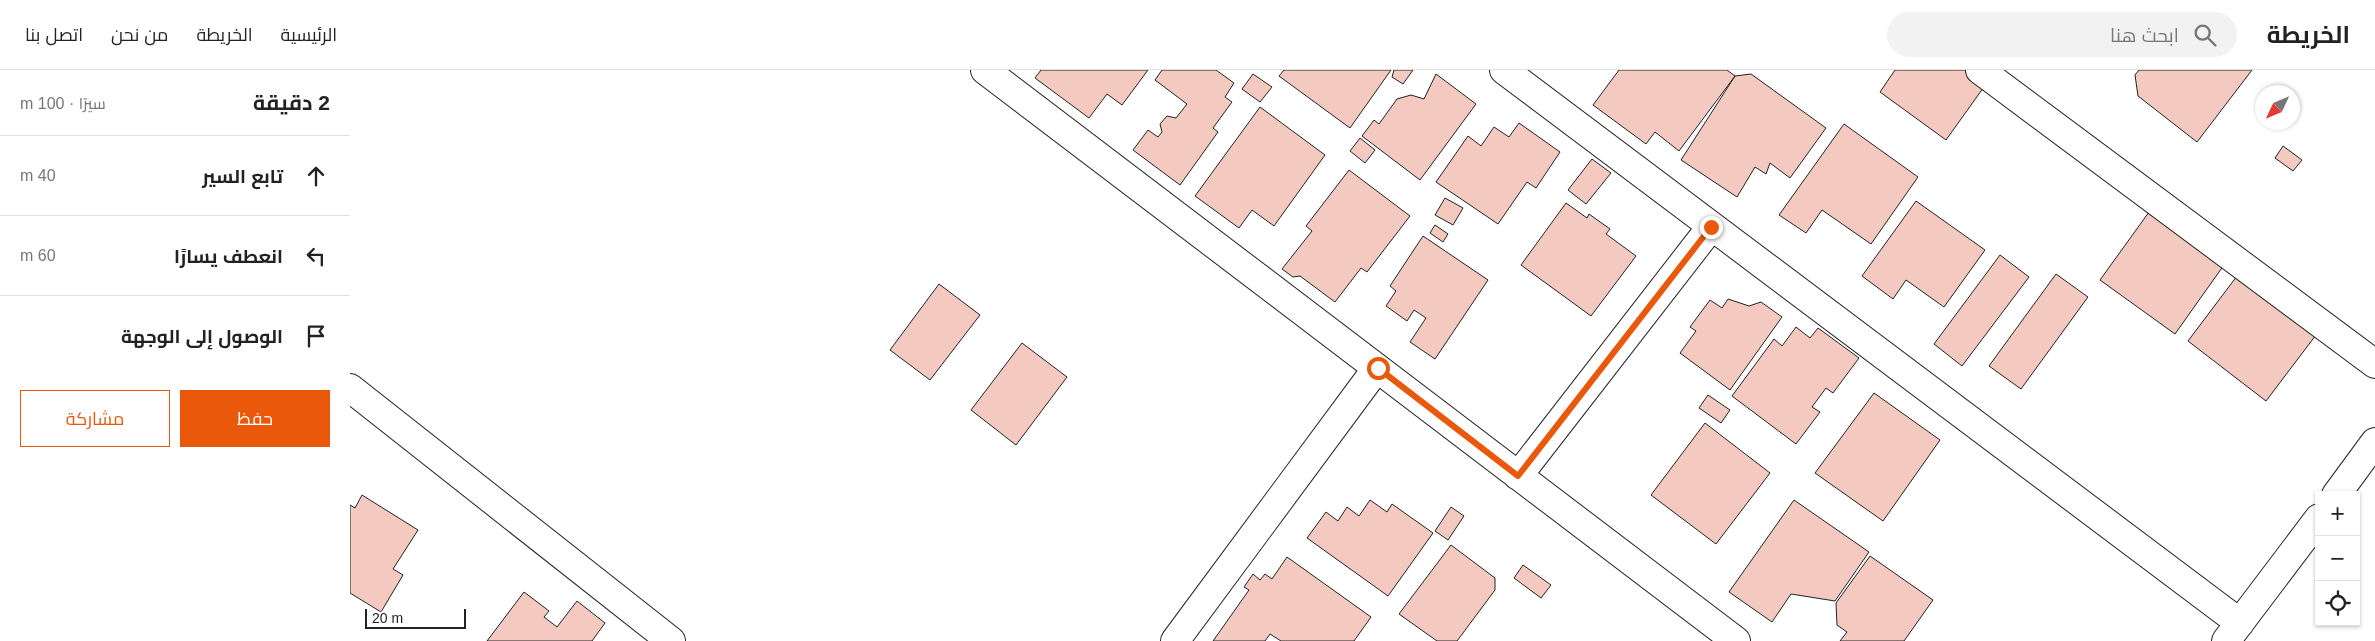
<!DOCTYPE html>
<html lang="ar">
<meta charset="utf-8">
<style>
:root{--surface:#fff;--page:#f2f2f2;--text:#222;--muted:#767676;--line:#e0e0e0;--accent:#ea580c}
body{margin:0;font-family:Helvetica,Cairo,sans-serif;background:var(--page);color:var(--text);direction:rtl}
.controls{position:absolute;right:15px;bottom:15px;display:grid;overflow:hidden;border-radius:0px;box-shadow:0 1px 4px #0004}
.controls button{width:45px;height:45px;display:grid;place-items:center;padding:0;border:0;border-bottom:1px solid var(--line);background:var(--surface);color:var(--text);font:25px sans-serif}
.compass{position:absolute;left:1905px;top:15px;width:45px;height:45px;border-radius:50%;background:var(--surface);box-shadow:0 1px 4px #0004;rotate:226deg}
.scale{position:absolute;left:15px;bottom:12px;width:101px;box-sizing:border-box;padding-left:5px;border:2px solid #222;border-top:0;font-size:14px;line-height:18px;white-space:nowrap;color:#222;-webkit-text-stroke:4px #fff;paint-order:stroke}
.stop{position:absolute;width:15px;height:15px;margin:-11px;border:4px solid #ea580c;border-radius:50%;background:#fff}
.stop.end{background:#ea580c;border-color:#fff;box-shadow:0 1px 5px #0008}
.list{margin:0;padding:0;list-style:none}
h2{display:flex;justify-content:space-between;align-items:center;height:65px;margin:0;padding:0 20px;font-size:21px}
h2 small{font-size:16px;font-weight:400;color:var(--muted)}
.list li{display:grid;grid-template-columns:32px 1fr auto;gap:15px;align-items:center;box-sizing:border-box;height:80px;padding:0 20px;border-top:1px solid var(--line)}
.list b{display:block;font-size:19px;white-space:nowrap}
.list em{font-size:16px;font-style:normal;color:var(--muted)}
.actions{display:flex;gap:10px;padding:15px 20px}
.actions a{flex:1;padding:11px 0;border:1px solid var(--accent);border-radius:0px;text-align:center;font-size:18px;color:var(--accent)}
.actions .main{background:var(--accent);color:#fff}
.icon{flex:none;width:28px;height:28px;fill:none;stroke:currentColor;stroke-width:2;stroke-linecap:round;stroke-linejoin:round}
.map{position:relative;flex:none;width:2025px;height:571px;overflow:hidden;direction:ltr}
header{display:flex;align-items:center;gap:30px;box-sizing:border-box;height:70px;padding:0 25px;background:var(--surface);border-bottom:1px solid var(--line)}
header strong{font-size:24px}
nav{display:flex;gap:28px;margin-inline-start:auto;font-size:18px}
.search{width:350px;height:45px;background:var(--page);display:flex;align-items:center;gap:12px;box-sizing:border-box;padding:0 18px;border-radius:28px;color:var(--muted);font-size:19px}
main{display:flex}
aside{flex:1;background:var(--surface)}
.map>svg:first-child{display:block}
.building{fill:#f3c9c0;stroke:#222}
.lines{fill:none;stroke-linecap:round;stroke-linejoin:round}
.street-casing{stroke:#222;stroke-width:30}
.street{stroke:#fff;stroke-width:28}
.route{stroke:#ea580c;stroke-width:6}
</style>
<header>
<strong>الخريطة</strong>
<div class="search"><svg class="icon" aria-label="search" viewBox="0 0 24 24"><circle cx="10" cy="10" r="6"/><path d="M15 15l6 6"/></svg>ابحث هنا</div>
<nav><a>الرئيسية</a><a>الخريطة</a><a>من نحن</a><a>اتصل بنا</a></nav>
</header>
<main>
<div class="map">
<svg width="2025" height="571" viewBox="0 0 2025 571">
<rect width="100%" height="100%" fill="#fff"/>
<path class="building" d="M 691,0 L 798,0 L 772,35 L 757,24 L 739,48 L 685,8 Z
M 812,0 L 866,0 L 884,13 L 875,27 L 882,32 L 863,58 L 868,62 L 830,115 L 783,80 L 798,60 L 808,67 L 812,62 L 810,54 L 817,46 L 826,48 L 837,34 L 805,10 Z
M 934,0 L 1041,0 L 1000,58 L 929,6 Z
M 1044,0 L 1063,0 L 1053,14 L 1042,7 Z
M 1269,0 L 1377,0 L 1385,6 L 1329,81 L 1305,62 L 1296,74 L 1243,35 Z
M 1545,0 L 1646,0 L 1596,70 L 1530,22 Z
M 1789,0 L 1902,0 L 1847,72 L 1788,26 L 1785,5 Z
M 903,4 L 922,17 L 910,32 L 892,19 Z
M 1086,4 L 1126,34 L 1070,110 L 1012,66 L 1024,50 L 1029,54 L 1047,29 L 1061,25 L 1074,29 Z
M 1401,4 L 1476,58 L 1440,108 L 1420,93 L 1416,104 L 1405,97 L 1387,127 L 1331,90 L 1385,6 Z
M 910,37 L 975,85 L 924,156 L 902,140 L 889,158 L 845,126 Z
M 1169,53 L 1210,82 L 1186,118 L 1177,112 L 1148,154 L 1086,112 L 1118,66 L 1131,76 L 1144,57 L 1159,67 Z
M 1494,54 L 1568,107 L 1521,174 L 1472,140 L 1456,163 L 1429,145 Z
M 1010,68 L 1025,80 L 1015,93 L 1000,81 Z
M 1933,76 L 1952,90 L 1943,101 L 1925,88 Z
M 1242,89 L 1261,103 L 1236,134 L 1218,120 Z
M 999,100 L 1060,146 L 1017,202 L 1011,198 L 985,232 L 950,206 L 943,207 L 932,199 L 962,161 L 956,156 Z
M 1812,124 L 1886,178 L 1825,264 L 1750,210 Z
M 1095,128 L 1113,138 L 1103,155 L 1085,145 Z
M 1566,131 L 1635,180 L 1594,237 L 1556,210 L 1543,229 L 1512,206 Z
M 1216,133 L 1237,148 L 1239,144 L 1260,159 L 1256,164 L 1286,186 L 1241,246 L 1171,195 Z
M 1085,155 L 1098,164 L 1093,172 L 1080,163 Z
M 1073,166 L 1138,210 L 1085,289 L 1060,272 L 1076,248 L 1064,240 L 1057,251 L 1036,236 L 1046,221 L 1040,216 Z
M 1650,185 L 1679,207 L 1612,296 L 1584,274 Z
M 1890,202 L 1969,261 L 1916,331 L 1838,271 Z
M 1706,204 L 1738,227 L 1671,319 L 1639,296 Z
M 589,214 L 630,245 L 580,310 L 540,280 Z
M 1378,229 L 1399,236 L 1411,232 L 1432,247 L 1380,320 L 1330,283 L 1346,261 L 1340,257 L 1360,230 L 1372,238 Z
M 1446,257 L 1460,268 L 1468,258 L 1509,288 L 1483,323 L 1476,318 L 1462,337 L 1470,342 L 1446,374 L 1382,326 L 1424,269 L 1432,276 Z
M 672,273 L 717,307 L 666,375 L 621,340 Z
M 1524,323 L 1590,370 L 1533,451 L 1465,403 Z
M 1358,325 L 1380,340 L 1371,353 L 1349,338 Z
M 1355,353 L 1420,403 L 1366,474 L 1301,425 Z
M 12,425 L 68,460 L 43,499 L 53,505 L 31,542 L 0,523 L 0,435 L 5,438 Z
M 1020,430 L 1037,442 L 1042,434 L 1083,463 L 1038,526 L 957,468 L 976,442 L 988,451 L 997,437 L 1009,446 Z
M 1444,430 L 1519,482 L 1485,531 L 1441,524 L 1422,552 L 1379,522 Z
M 1101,437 L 1114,446 L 1098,470 L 1085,461 Z
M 1101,475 L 1145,508 L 1145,520 L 1107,571 L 1087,571 L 1049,544 Z
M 1520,486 L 1583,530 L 1554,571 L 1490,571 L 1497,562 L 1487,555 L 1486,533 Z
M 937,487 L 1021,547 L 1004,571 L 931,571 L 920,564 L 915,571 L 863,571 L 899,520 L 894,517 L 903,504 L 910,510 L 915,504 L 922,509 Z
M 1173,495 L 1201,515 L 1191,528 L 1164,508 Z
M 174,522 L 199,541 L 194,547 L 207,557 L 227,531 L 255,553 L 242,571 L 137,571 Z"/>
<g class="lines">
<g class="street-casing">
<path id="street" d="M 635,0 L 1386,571
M 1154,0 L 1890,553
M 1630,0 L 2025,294
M 0,318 L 321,571
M 1168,406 L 1361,157
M 1986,425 L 2025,372
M 825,571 L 1027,298
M 1876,571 L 1969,448"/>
</g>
<use href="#street" class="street"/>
</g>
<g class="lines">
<path class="route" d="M 1028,298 L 1168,406 L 1361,157"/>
</g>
</svg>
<div class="controls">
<button>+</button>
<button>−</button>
<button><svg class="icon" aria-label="locate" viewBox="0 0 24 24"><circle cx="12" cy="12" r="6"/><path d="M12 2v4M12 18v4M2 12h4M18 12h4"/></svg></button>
</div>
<svg class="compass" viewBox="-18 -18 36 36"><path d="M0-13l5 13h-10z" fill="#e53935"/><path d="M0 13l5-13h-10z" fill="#767676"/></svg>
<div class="scale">20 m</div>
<div class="stop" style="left:1028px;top:298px"></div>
<div class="stop end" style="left:1361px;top:157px"></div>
</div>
<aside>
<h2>2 دقيقة<small>سيرًا · 100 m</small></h2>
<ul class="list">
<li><svg class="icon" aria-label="ahead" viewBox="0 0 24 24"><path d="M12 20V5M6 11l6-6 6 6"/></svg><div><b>تابع السير</b></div><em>40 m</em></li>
<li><svg class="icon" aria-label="left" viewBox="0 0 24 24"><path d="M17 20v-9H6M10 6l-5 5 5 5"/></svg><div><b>انعطف يسارًا</b></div><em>60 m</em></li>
<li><svg class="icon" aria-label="arrive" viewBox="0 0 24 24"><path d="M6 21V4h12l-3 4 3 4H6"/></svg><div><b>الوصول إلى الوجهة</b></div></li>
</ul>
<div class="actions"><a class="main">حفظ</a><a>مشاركة</a></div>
</aside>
</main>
